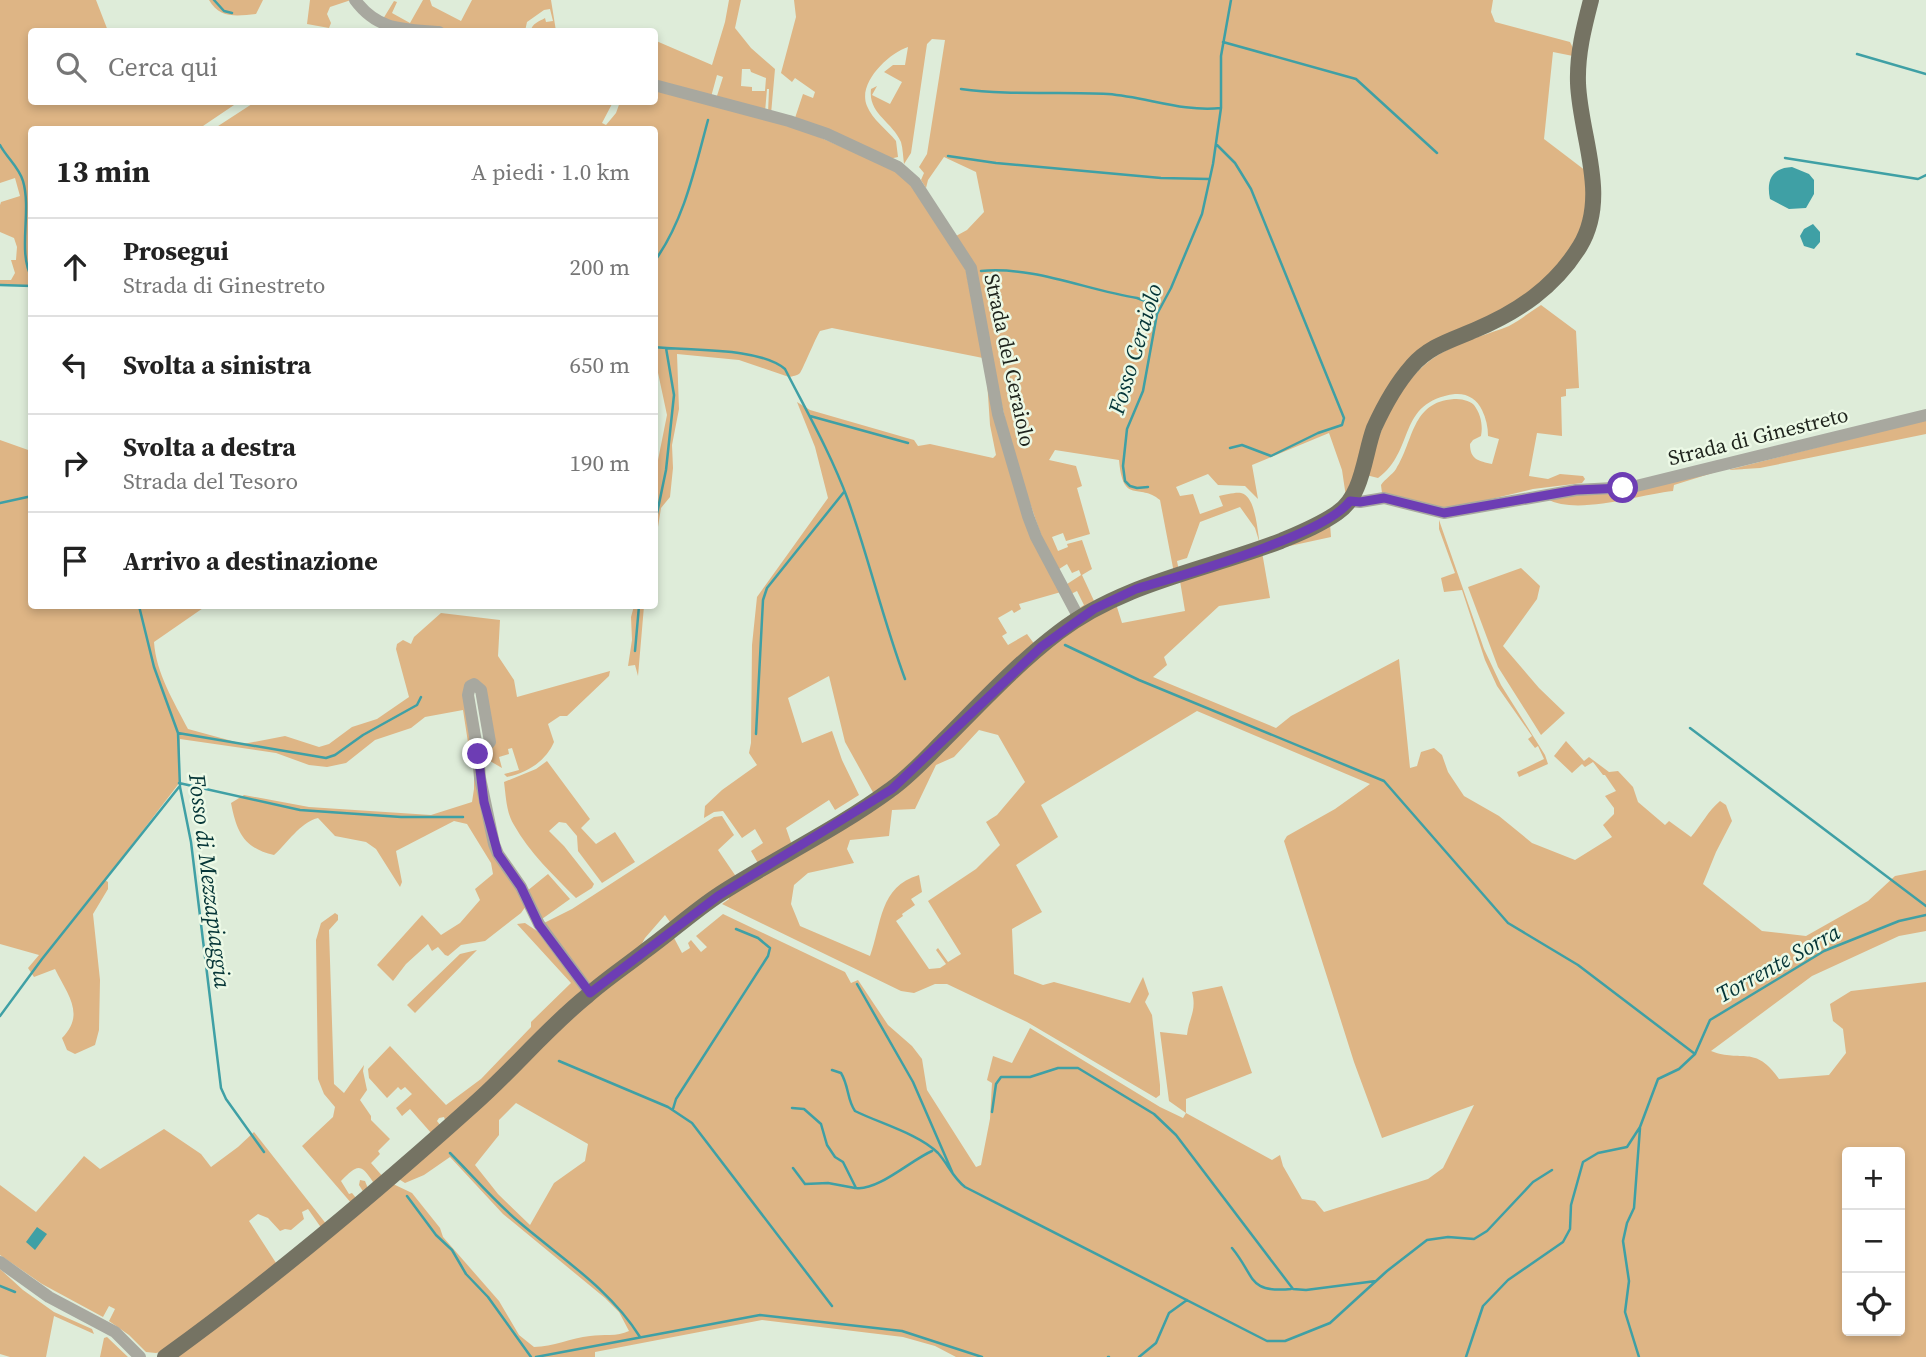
<!DOCTYPE html>
<html lang="it">
<meta charset="utf-8">
<style>
:root{--surface:#fff;--page:#f2f2f2;--text:#222;--muted:#767676;--line:#e0e0e0}
body{margin:0;font-family:"Source Serif 4",serif;background:var(--page);color:var(--text)}
.controls{position:absolute;right:21px;bottom:21px;display:grid;overflow:hidden;border-radius:7px;box-shadow:0 4px 10px #0003}
.controls button{width:63px;height:63px;display:grid;place-items:center;padding:0;border:0;border-bottom:2px solid var(--line);background:var(--surface);color:var(--text);font:35px sans-serif}
.stop{position:absolute;width:21px;height:21px;margin:-16px;border:5px solid #6d3db4;border-radius:50%;background:#fff}
.stop.end{background:#6d3db4;border-color:#fff;box-shadow:0 2px 7px #0008}
.list{margin:0;padding:0;list-style:none}
h2{display:flex;justify-content:space-between;align-items:center;height:91px;margin:0;padding:0 28px;font-size:30px}
h2 small{font-size:23px;font-weight:400;color:var(--muted)}
.list li{display:grid;grid-template-columns:46px 1fr auto;gap:21px;align-items:center;box-sizing:border-box;height:98px;padding:0 28px;border-top:2px solid var(--line)}
.list b{display:block;font-size:26px;white-space:nowrap}
.list p{margin:0;font-size:23px;white-space:nowrap;color:var(--muted)}
.list em{font-size:23px;font-style:normal;color:var(--muted)}
.icon{flex:none;width:38px;height:38px;fill:none;stroke:currentColor;stroke-width:2;stroke-linecap:round;stroke-linejoin:round}
.map{position:relative;flex:none;width:1926px;height:1357px;overflow:hidden}
.search{position:absolute;background:var(--surface);box-shadow:0 4px 10px #0003;left:28px;top:28px;width:630px;height:77px;display:flex;align-items:center;gap:18px;box-sizing:border-box;padding:0 24px;border-radius:7px;color:var(--muted);font-size:26px}
.panel{position:absolute;background:var(--surface);box-shadow:0 4px 10px #0003;left:28px;top:126px;width:630px;height:483px;border-radius:7px}
.map>svg:first-child{display:block}
.green{fill:#deb585;fill-rule:evenodd}
.water{fill:#3fa0a5}
.lines{fill:none;stroke-linecap:round;stroke-linejoin:round}
.stream{stroke:#3fa0a5;stroke-width:2.5}
.minor{stroke:#a8a89f;stroke-width:12}
.major{stroke:#757363;stroke-width:16}
.route{stroke:#6d3db4;stroke-width:9}
.labels{text-anchor:middle;dominant-baseline:central;stroke-width:5;stroke-linejoin:round;paint-order:stroke}
.street-label{font-size:21px;fill:#1e231c;stroke:#ecf9e6}
.water-label{font-size:23px;font-style:italic;fill:#053537;stroke:#ecf9e6}
</style>
<div class="map">
<svg width="1926" height="1357" viewBox="0 0 1926 1357">
<rect width="100%" height="100%" fill="#deecd9"/>
<path class="green" d="M 0,0 L 96,0 L 108,31 L 32,32 L 32,102 L 237,103 L 203,126 L 202,129 L 32,130 L 31,287 L 0,284 L 0,280 L 11,280 L 15,273 L 11,260 L 16,260 L 17,247 L 14,238 L 0,232 L 0,205 L 1,202 L 20,196 L 15,178 L 0,183 Z
M 209,0 L 263,0 L 256,14 C 237,16 220,19 209,0 Z
M 310,0 L 351,0 L 330,7 L 327,14 L 331,23 L 329,28 L 307,24 Z
M 423,0 L 430,0 L 432,6 L 461,21 L 472,0 L 551,0 L 556,31 L 531,31 C 531,24 540,21 545,18 L 546,22 L 553,21 L 550,9 L 544,10 L 527,22 L 525,31 L 401,27 L 383,19 L 394,1 L 397,2 L 392,13 L 410,23 Z
M 729,0 L 741,0 L 735,28 L 751,48 L 775,69 L 771,114 L 768,113 L 769,89 L 767,89 L 765,112 L 716,99 L 723,77 L 717,75 L 711,97 L 654,80 L 654,40 L 712,65 L 725,22 ZM 742,69 L 750,69 L 751,72 L 766,78 L 765,91 L 752,91 L 752,87 L 741,86 Z
M 794,0 L 1493,0 L 1491,12 L 1495,22 L 1570,42 L 1574,50 L 1573,56 L 1553,52 L 1544,139 L 1586,171 L 1589,190 L 1583,230 L 1543,286 L 1410,360 L 1346,497 L 1342,470 L 1329,433 L 1252,465 L 1258,499 L 1245,486 L 1218,485 L 1208,474 L 1176,487 L 1180,496 L 1193,494 L 1200,514 L 1223,506 L 1219,496 C 1225,495 1235,492 1241,493 C 1256,496 1257,531 1260,544 L 1255,528 L 1240,507 L 1200,522 L 1187,558 L 1177,561 L 1179,571 L 1174,573 L 1160,500 C 1139,482 1123,506 1119,460 L 1055,450 L 1049,460 L 1076,466 L 1082,486 L 1077,488 L 1090,534 L 1066,541 L 1063,533 L 1052,537 L 1058,551 L 1068,547 L 1067,544 L 1082,540 L 1092,569 L 1082,575 L 1095,603 L 1078,609 L 1084,605 L 1077,591 L 1069,595 L 1064,586 L 1081,575 L 1079,570 L 1072,573 L 1067,564 L 1056,571 C 1022,504 1007,428 991,355 C 982,315 968,276 956,236 L 967,230 L 984,212 L 976,172 L 944,157 L 928,180 L 926,188 L 921,180 L 924,173 L 919,167 L 927,154 L 945,40 L 932,39 L 927,44 L 911,153 L 904,164 C 903,157 903,149 901,142 C 892,121 868,114 871,89 L 877,86 L 872,95 L 890,104 L 902,82 L 884,72 L 893,65 L 905,65 L 908,47 C 889,53 857,83 867,106 C 872,119 887,130 896,141 L 898,157 L 889,159 L 795,118 L 803,94 L 813,98 L 815,92 L 795,78 L 792,82 L 781,73 L 796,17 Z
M 655,88 L 794,126 L 899,172 L 912,184 L 965,266 L 983,358 L 832,328 L 820,331 C 816,337 802,371 800,373 C 797,376 793,376 789,377 L 739,360 L 677,354 L 679,409 L 672,445 L 673,468 L 670,497 L 661,508 L 655,546 L 655,475 L 667,415 L 654,354 L 654,130 L 212,130 L 255,102 L 613,102 L 602,123 L 606,125 L 616,113 L 620,102 L 654,102 Z
M 1541,305 L 1576,331 L 1579,388 L 1566,389 L 1566,396 L 1561,397 L 1562,436 L 1537,433 L 1529,476 L 1548,479 L 1560,474 L 1583,476 L 1585,479 L 1582,483 L 1533,489 L 1449,509 L 1382,493 L 1381,485 C 1385,479 1392,475 1396,469 C 1414,441 1411,402 1454,399 C 1461,399 1469,400 1474,405 C 1481,414 1483,426 1481,436 L 1473,440 L 1470,444 C 1470,460 1479,461 1492,464 L 1499,439 L 1488,436 C 1488,427 1486,418 1482,410 C 1477,399 1467,393 1455,394 C 1396,402 1416,451 1378,478 L 1366,475 C 1381,427 1400,372 1449,349 C 1468,339 1489,334 1509,326 C 1520,320 1530,312 1541,305 Z
M 987,380 L 1061,592 L 1019,604 L 1021,609 L 1014,613 L 1012,610 L 998,618 L 1007,633 L 1002,636 L 1008,645 L 1027,634 L 1035,645 L 875,796 L 845,742 L 829,676 L 788,698 L 802,743 L 832,731 L 842,760 L 859,795 L 835,810 L 829,800 L 786,828 L 793,848 L 759,865 L 751,851 L 763,843 L 755,829 L 742,838 L 723,811 L 714,812 L 704,818 L 705,806 L 722,790 L 757,765 L 749,753 L 751,743 L 752,645 L 757,597 L 828,498 L 815,447 L 797,402 L 810,410 L 914,440 L 918,446 L 930,444 L 993,458 L 996,455 L 990,425 Z
M 1926,420 L 1926,434 L 1760,468 L 1728,470 Z
M 0,440 L 31,451 L 32,606 L 206,606 L 154,642 C 156,673 174,702 188,729 L 243,744 L 285,736 L 319,747 L 329,744 L 352,727 L 377,719 L 409,697 L 396,649 L 397,644 L 403,640 L 411,644 L 414,637 L 441,613 L 500,620 L 498,656 L 514,680 L 517,697 L 610,671 L 609,676 L 567,716 L 560,716 L 548,724 L 554,742 C 546,761 527,773 507,777 L 504,774 L 519,770 L 512,748 L 508,749 L 509,754 L 499,757 L 502,768 L 490,761 L 482,760 L 484,752 L 484,690 L 469,683 L 476,759 L 471,762 L 463,710 L 425,717 L 411,728 L 375,740 L 346,763 L 327,767 L 309,765 L 276,753 L 180,739 L 180,782 L 105,880 L 108,882 L 108,889 L 93,914 L 100,980 L 99,1030 L 95,1045 L 75,1054 L 67,1050 L 62,1038 C 86,1014 67,994 55,969 L 34,977 L 28,968 L 39,955 L 0,944 Z
M 1719,471 L 1674,485 L 1673,491 C 1641,494 1577,516 1547,499 Z
M 1439,520 L 1484,649 L 1501,685 L 1545,755 L 1548,764 L 1519,777 L 1517,772 L 1544,759 L 1538,746 L 1535,748 L 1528,739 L 1532,736 L 1497,686 L 1485,660 L 1462,590 L 1444,592 L 1441,578 L 1455,573 L 1439,529 Z
M 1330,524 L 1331,537 L 1262,552 L 1270,598 L 1219,606 L 1164,657 L 1167,665 L 1153,677 L 1276,728 L 1291,716 L 1399,659 L 1410,768 L 1417,766 L 1421,752 L 1434,748 L 1442,755 L 1448,772 L 1464,796 L 1499,816 L 1532,843 L 1575,860 L 1612,837 L 1603,825 L 1614,814 L 1614,808 L 1605,796 L 1616,791 L 1605,775 L 1603,775 L 1593,762 L 1585,767 L 1582,764 L 1572,773 L 1554,756 L 1566,741 L 1584,761 L 1589,757 L 1609,772 L 1618,771 L 1633,787 L 1638,802 L 1665,825 L 1669,821 L 1691,837 C 1702,824 1708,811 1720,801 L 1726,805 L 1732,821 L 1716,852 L 1703,884 L 1762,931 L 1806,936 L 1868,901 L 1895,876 L 1926,870 L 1926,931 L 1899,936 L 1812,976 L 1711,1051 C 1742,1063 1755,1044 1779,1079 L 1829,1075 L 1846,1053 L 1843,1029 L 1833,1021 L 1830,1004 L 1851,991 L 1926,982 L 1926,1357 L 956,1357 L 935,1346 L 903,1337 L 762,1320 L 595,1352 L 595,1357 L 176,1357 L 391,1183 L 412,1193 L 440,1228 L 443,1237 L 499,1301 L 519,1335 L 534,1347 C 553,1347 571,1338 590,1336 C 603,1334 617,1337 629,1331 L 619,1312 L 605,1298 L 503,1214 L 450,1157 L 424,1175 L 405,1183 L 397,1178 L 564,1019 L 673,936 L 682,953 L 690,948 L 688,943 L 691,940 L 701,952 L 707,947 L 696,936 L 723,914 L 845,972 L 851,983 L 858,980 L 888,1025 L 912,1046 L 922,1059 L 927,1090 L 976,1167 L 981,1165 L 990,1119 L 992,1083 L 987,1080 L 993,1056 L 1012,1063 L 1030,1028 L 1160,1107 L 1183,1118 L 1186,1113 L 1169,1101 L 1160,1032 L 1187,1035 C 1189,1017 1197,1011 1192,992 L 1222,986 L 1252,1073 L 1186,1099 L 1186,1113 L 1272,1160 L 1280,1155 L 1283,1166 L 1302,1199 L 1315,1201 L 1324,1212 L 1428,1179 L 1443,1168 L 1474,1105 L 1382,1138 L 1354,1062 L 1284,841 L 1287,836 L 1335,809 L 1370,784 L 1197,711 L 1041,805 L 1058,837 L 1016,865 L 1042,912 L 1012,929 L 1014,974 L 1043,985 L 1054,982 L 1130,1003 L 1143,977 L 1149,994 L 1145,1002 L 1152,1015 L 1160,1085 L 1160,1095 L 1156,1098 L 1027,1022 L 947,984 L 935,984 L 914,993 L 901,991 L 722,904 L 729,899 L 728,896 L 842,829 L 1058,638 L 1116,604 L 1122,623 L 1185,611 L 1180,581 ZM 979,730 L 998,735 L 1025,782 L 997,815 L 986,822 L 1000,845 L 976,869 L 928,901 L 961,954 L 948,962 L 938,948 L 936,950 L 946,964 L 940,968 L 929,969 L 896,921 L 903,916 L 902,914 L 915,905 L 911,899 L 922,892 L 919,875 C 879,887 882,923 870,956 L 800,926 L 791,904 L 794,885 L 808,873 L 854,863 L 847,849 L 850,840 L 889,836 L 892,810 L 915,809 L 936,765 L 954,757 ZM 516,1103 L 588,1144 L 585,1161 L 554,1183 L 530,1225 L 498,1194 L 475,1165 L 499,1135 L 499,1120 ZM 1847,1152 L 1900,1152 L 1900,1331 L 1847,1331 Z
M 1521,568 L 1540,586 L 1537,599 L 1503,646 L 1539,688 L 1565,713 L 1541,735 L 1498,667 L 1468,587 Z
M 634,606 L 644,606 L 638,676 L 635,665 L 628,666 L 632,640 L 631,617 Z
M 547,761 L 590,819 L 581,828 L 596,844 L 615,832 L 635,862 L 602,883 L 578,851 L 577,836 L 566,823 L 559,822 L 549,831 L 564,846 L 594,884 L 592,888 L 576,898 C 554,876 529,852 514,825 C 506,812 506,796 504,782 L 536,769 Z
M 474,767 L 492,845 L 526,906 L 521,913 L 485,941 L 461,945 L 448,956 L 445,955 L 438,947 L 432,951 L 428,944 L 406,964 L 393,981 L 377,965 L 422,915 L 441,935 L 460,923 L 480,900 L 475,889 L 493,874 L 491,863 L 467,824 L 454,821 L 396,851 L 402,882 L 400,887 L 376,849 L 366,842 L 335,836 L 318,818 C 299,823 288,843 274,855 C 244,848 237,833 231,803 L 244,795 L 309,807 L 431,815 L 472,802 L 474,789 Z
M 722,816 L 734,835 L 718,850 L 737,878 L 653,936 L 670,922 L 665,915 L 645,938 L 639,949 L 590,985 L 544,923 L 572,909 L 714,817 Z
M 548,874 L 570,899 L 542,919 L 527,891 Z
M 335,913 L 338,915 L 338,920 L 329,930 L 334,1084 L 344,1093 L 364,1065 L 363,1071 L 367,1090 L 360,1100 L 371,1116 L 371,1120 L 390,1139 L 378,1151 L 380,1154 L 371,1163 L 384,1178 L 378,1183 L 373,1182 C 360,1162 357,1165 341,1181 L 349,1194 L 352,1193 L 356,1198 L 364,1193 L 359,1185 L 360,1180 L 365,1181 L 369,1191 L 352,1204 L 302,1146 L 333,1117 L 335,1107 L 324,1094 L 318,1079 L 316,940 L 321,923 Z
M 525,923 L 543,935 L 583,985 L 581,991 L 505,1070 L 445,1120 L 444,1117 L 439,1118 L 437,1121 L 441,1126 L 432,1134 L 410,1109 L 402,1116 L 396,1108 L 412,1094 L 405,1087 L 401,1090 L 398,1087 L 387,1098 L 369,1078 L 368,1069 L 390,1046 L 446,1105 L 481,1079 L 531,1027 L 531,1022 L 571,983 L 517,924 Z
M 477,950 L 415,1013 L 407,1005 L 460,954 Z
M 164,1129 L 201,1154 L 211,1167 L 238,1147 L 254,1132 L 327,1225 L 322,1229 L 308,1209 L 302,1212 L 304,1219 L 291,1230 L 285,1229 L 280,1231 L 268,1218 L 258,1214 L 249,1221 L 278,1266 L 165,1351 L 156,1353 L 146,1352 L 129,1335 L 109,1321 L 115,1309 L 109,1306 L 103,1317 L 42,1284 L 0,1255 L 0,1185 L 36,1212 L 84,1156 L 100,1169 Z
M 0,1269 L 23,1290 L 54,1312 L 92,1329 L 94,1334 L 54,1316 L 46,1357 L 10,1357 L 0,1354 Z
M 107,1337 L 128,1357 L 100,1357 L 104,1338 Z"/>
<path class="water" d="M 1792,167 L 1809,174 L 1814,180 L 1814,194 L 1806,208 L 1789,209 L 1770,199 C 1766,180 1772,168 1792,167 Z
M 1813,224 L 1820,232 L 1820,242 L 1814,249 L 1804,246 L 1800,236 L 1804,229 Z
M 37,1227 L 47,1234 L 35,1250 L 26,1242 Z"/>
<g class="lines">
<path class="stream" d="M 214,0 L 224,11 L 232,13
M 1223,42 L 1356,79 L 1437,153
M 1857,54 L 1926,74
M 961,89 C 1010,96 1059,91 1108,94 C 1147,97 1181,112 1221,108
M 0,145 C 7,158 19,167 23,181 C 32,212 17,252 32,278
M 1217,145 L 1235,163 L 1251,189 L 1344,418 L 1342,425 L 1318,433 L 1271,456 L 1242,445 L 1230,448
M 948,156 L 996,163 L 1161,178 L 1209,179
M 1785,158 L 1918,179 L 1926,175
M 654,262 C 684,221 695,168 708,120
M 981,271 C 1034,266 1086,290 1137,298 L 1145,301 L 1157,314
M 0,285 L 32,286
M 654,347 C 690,351 759,347 785,369 C 807,412 831,454 848,500 C 869,559 883,620 905,679
M 810,416 L 908,443
M 1148,487 L 1137,488 L 1130,486 L 1125,481 L 1123,466 L 1127,429 L 1143,391 L 1157,314 L 1171,288 L 1202,214 L 1213,164 L 1221,108 L 1221,56 L 1231,0
M 0,503 L 32,496
M 654,528 L 666,470 L 674,395 L 666,348
M 139,606 L 154,667 L 178,733 L 180,787 L 191,842 L 221,1088 L 226,1099 L 264,1152
M 1065,645 L 1139,680 L 1384,781 L 1508,923 L 1578,965 L 1695,1054
M 635,651 L 639,606
M 1690,728 L 1926,906
M 178,733 L 326,758 L 335,755 L 363,735 L 417,705 L 421,697
M 756,734 L 763,600 L 767,588 L 844,492
M 179,783 L 300,810 L 401,817 L 463,817
M 857,984 L 913,1082 L 953,1174
M 0,1016 L 42,959 L 179,787
M 559,1061 L 668,1107 L 692,1123 L 832,1306
M 832,1070 L 841,1073 C 849,1086 847,1100 855,1111 C 879,1123 919,1134 938,1153 C 948,1164 953,1178 965,1187 L 1267,1341 L 1285,1341 L 1330,1323 L 1387,1271 L 1427,1240 L 1448,1237 L 1474,1239 L 1487,1231 L 1533,1182 L 1552,1170
M 792,1108 L 804,1109 L 821,1124 L 827,1145 L 835,1157 L 843,1162 L 856,1188 C 878,1191 911,1160 932,1151
M 673,1109 L 676,1099 L 768,956 L 770,948 L 758,938 L 736,929
M 992,1112 L 996,1084 L 1001,1077 L 1030,1077 L 1058,1068 L 1078,1068 L 1154,1114 L 1176,1135 L 1293,1289 L 1306,1290 L 1376,1281
M 450,1153 C 473,1176 494,1201 519,1222 C 561,1258 610,1289 640,1337
M 793,1168 L 805,1184 L 828,1183 L 855,1188
M 407,1196 L 436,1235 L 452,1250 L 466,1274 L 488,1297 L 531,1357
M 1232,1248 C 1256,1277 1247,1293 1291,1289
M 0,1286 L 15,1292
M 536,1357 L 760,1315 L 902,1331 L 982,1357
M 1108,1357 L 1109,1357
M 1139,1357 L 1156,1343 L 1169,1313 L 1187,1300
M 1466,1357 L 1483,1306 L 1508,1280 L 1563,1242 L 1570,1229 L 1571,1205 L 1583,1162 L 1598,1153 L 1627,1147 L 1640,1127 L 1658,1079 L 1679,1069 L 1695,1054 L 1710,1020 L 1824,951 L 1899,921 L 1926,915
M 1639,1357 L 1625,1312 L 1629,1281 L 1623,1241 L 1627,1223 L 1634,1208 L 1640,1128"/>
<path class="minor" d="M 355,0 C 378,31 403,29 439,32
M 654,85 L 789,121 L 827,134 L 898,167 L 915,182 L 971,268 L 998,414 L 1028,516 L 1036,537 L 1079,618
M 1350,501 L 1360,502 L 1384,498 L 1444,513 L 1576,490 L 1632,487 L 1926,415
M 478,754 L 490,742 L 481,690 L 474,684 L 470,686 L 468,695 L 478,754 L 480,778 L 494,844 L 498,854 L 521,887 L 539,924 L 590,993
M 0,1262 L 49,1297 L 115,1332 L 140,1357"/>
<path class="major" d="M 165,1357 C 273,1279 374,1194 473,1105 C 513,1070 546,1029 587,996 C 605,980 626,966 645,951 C 670,933 694,911 720,894 C 776,858 837,829 890,790 C 910,776 927,757 944,740 C 981,703 1017,664 1059,632 C 1123,583 1206,570 1281,541 C 1300,533 1320,525 1337,513 C 1363,496 1364,455 1374,428 C 1384,406 1396,384 1412,366 C 1429,346 1452,340 1475,330 C 1518,312 1555,287 1580,246 C 1610,196 1580,137 1578,83 C 1577,54 1584,27 1591,0"/>
</g>
<g class="lines">
<path class="route" d="M 478,754 L 484,802 L 498,854 L 521,887 L 539,925 L 590,993 L 718,896 L 892,789 L 1041,647 L 1094,609 L 1136,589 C 1182,575 1324,536 1350,501 L 1360,502 L 1384,498 L 1444,513 L 1576,490 L 1623,488"/>
</g>
<g class="labels">
<g class="street-label">
<text transform="translate(1010 360) rotate(78)">Strada del Ceraiolo</text>
<text transform="translate(1758 436) rotate(-14)">Strada di Ginestreto</text>
</g>
<g class="water-label">
<text transform="translate(1135 349) rotate(-73)">Fosso Ceraiolo</text>
<text transform="translate(210 881) rotate(83)">Fosso di Mezzapiaggia</text>
<text transform="translate(1778 963) rotate(-29)">Torrente Sorra</text>
</g>
</g>
</svg>
<div class="controls">
<button>+</button>
<button>−</button>
<button><svg class="icon" aria-label="locate" viewBox="0 0 24 24"><circle cx="12" cy="12" r="6"/><path d="M12 2v4M12 18v4M2 12h4M18 12h4"/></svg></button>
</div>
<div class="stop" style="left:1623px;top:488px"></div>
<div class="stop end" style="left:478px;top:754px"></div>
<div class="search"><svg class="icon" aria-label="search" viewBox="0 0 24 24"><circle cx="10" cy="10" r="6"/><path d="M15 15l6 6"/></svg>Cerca qui</div>
<section class="panel">
<h2>13 min<small>A piedi · 1.0 km</small></h2>
<ul class="list">
<li><svg class="icon" aria-label="ahead" viewBox="0 0 24 24"><path d="M12 20V5M6 11l6-6 6 6"/></svg><div><b>Prosegui</b><p>Strada di Ginestreto</p></div><em>200 m</em></li>
<li><svg class="icon" aria-label="left" viewBox="0 0 24 24"><path d="M17 20v-9H6M10 6l-5 5 5 5"/></svg><div><b>Svolta a sinistra</b></div><em>650 m</em></li>
<li><svg class="icon" aria-label="right" viewBox="0 0 24 24"><path d="M7 20v-9h11M14 6l5 5-5 5"/></svg><div><b>Svolta a destra</b><p>Strada del Tesoro</p></div><em>190 m</em></li>
<li><svg class="icon" aria-label="arrive" viewBox="0 0 24 24"><path d="M6 21V4h12l-3 4 3 4H6"/></svg><div><b>Arrivo a destinazione</b></div></li>
</ul>
</section>
</div>
